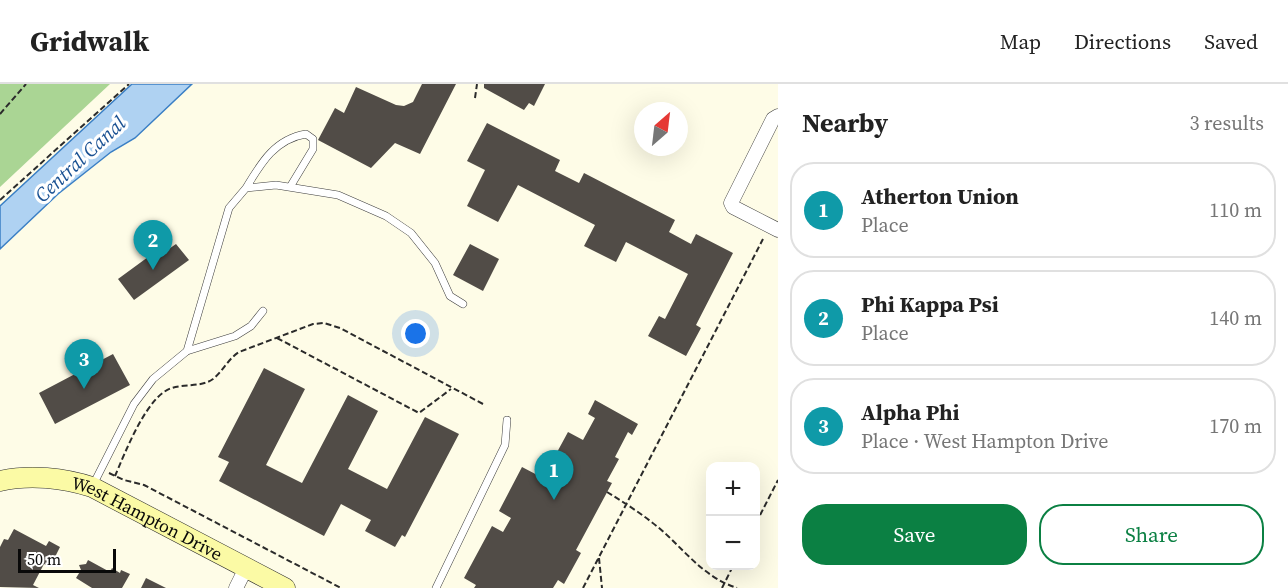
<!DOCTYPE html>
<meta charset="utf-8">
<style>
:root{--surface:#fff;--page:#f6f6f6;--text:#222;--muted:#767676;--line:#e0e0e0;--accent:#0b8043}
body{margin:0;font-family:"Source Serif 4",serif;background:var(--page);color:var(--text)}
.controls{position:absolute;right:18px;bottom:18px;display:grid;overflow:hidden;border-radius:12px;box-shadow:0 6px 24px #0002}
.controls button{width:54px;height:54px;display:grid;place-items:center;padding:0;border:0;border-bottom:2px solid var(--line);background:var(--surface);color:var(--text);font:30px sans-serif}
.compass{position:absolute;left:634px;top:18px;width:54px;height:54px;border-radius:50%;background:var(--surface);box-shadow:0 6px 24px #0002;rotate:28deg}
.scale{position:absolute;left:18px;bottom:15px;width:98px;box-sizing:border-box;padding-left:6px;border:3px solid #090909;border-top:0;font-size:16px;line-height:21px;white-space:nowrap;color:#090909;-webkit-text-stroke:4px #fff;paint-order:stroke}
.you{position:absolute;left:416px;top:250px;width:21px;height:21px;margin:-15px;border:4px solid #fff;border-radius:50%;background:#1a73e8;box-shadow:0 0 0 9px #1a73e833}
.badge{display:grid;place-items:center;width:39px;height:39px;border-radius:50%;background:var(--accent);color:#fff;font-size:20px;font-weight:700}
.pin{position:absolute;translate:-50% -50px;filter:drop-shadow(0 2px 3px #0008)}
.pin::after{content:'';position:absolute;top:32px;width:21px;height:18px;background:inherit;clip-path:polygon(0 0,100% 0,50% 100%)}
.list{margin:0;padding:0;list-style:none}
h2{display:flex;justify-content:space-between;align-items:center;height:78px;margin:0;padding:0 24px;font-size:26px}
h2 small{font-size:20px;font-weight:400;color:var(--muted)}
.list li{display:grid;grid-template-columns:39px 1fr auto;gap:18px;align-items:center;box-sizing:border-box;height:96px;margin:0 12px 12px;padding:0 12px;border:2px solid var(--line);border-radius:24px}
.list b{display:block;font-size:22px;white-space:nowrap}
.list p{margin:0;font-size:20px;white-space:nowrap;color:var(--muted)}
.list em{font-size:20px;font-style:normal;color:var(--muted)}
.actions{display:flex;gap:12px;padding:18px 24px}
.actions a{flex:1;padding:14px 0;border:2px solid var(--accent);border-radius:24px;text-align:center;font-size:21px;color:var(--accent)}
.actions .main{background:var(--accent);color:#fff}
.map{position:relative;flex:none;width:778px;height:504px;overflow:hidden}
header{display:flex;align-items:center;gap:36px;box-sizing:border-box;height:84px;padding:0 30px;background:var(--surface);border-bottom:2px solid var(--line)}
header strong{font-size:28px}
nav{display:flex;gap:33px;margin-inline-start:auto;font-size:21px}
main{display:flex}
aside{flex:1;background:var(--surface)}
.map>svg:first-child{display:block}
.forest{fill:#aad594}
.water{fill:#afd2f2;stroke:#3a7fc5;stroke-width:1.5}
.building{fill:#514c47}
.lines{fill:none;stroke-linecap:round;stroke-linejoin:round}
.lane-casing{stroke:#3c3c3c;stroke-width:8}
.street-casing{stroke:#3c3c3c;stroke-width:15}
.secondary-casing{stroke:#2b2b2b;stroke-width:21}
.path{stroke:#2b2b2b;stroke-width:2;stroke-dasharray:6 3;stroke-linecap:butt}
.lane{stroke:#fff;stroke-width:7}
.street{stroke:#fff;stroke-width:14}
.secondary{stroke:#fbfaa5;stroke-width:20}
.labels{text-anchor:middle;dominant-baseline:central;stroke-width:6;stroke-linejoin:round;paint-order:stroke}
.street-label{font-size:18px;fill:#090909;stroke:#fff}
.water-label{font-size:20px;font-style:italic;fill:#1b5293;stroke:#fff}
</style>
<header>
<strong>Gridwalk</strong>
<nav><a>Map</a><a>Directions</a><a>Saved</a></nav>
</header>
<main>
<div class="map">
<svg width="778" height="504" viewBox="0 0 778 504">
<rect width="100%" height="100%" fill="#fefce7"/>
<path class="forest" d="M 0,0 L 110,0 L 0,103 Z"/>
<path class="water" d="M 132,0 L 192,0 L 135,54 L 111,68 L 58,110 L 0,165 L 0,122 Z"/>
<path class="building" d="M 422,0 L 456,0 L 420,70 L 395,59 L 371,84 L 318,56 L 335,24 L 344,29 L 356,3 L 396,21 L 404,22 L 413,18 Z
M 484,0 L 545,0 L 534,22 L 529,19 L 524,26 L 484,4 Z
M 487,39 L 560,76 L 555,87 L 579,99 L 584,89 L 675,136 L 669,148 L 691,160 L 696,150 L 733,169 L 696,241 L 701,244 L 686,272 L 648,252 L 659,232 L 665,235 L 688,190 L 626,158 L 616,178 L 584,162 L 595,141 L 518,101 L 498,138 L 467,122 L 485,86 L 467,77 Z
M 176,160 L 189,176 L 134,216 L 118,195 L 159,165 L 163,169 Z
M 470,160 L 499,175 L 483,207 L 453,191 Z
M 113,270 L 130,301 L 55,340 L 39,309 Z
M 264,284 L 305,305 L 266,381 L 302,399 L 348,311 L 378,327 L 348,385 L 387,405 L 425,333 L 459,350 L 405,453 L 402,451 L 395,463 L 365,447 L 371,436 L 341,420 L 324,452 L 219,397 L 229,378 L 218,373 Z
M 595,316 L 638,340 L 632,351 L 628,348 L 615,373 L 619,375 L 607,397 L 612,399 L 576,466 L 581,469 L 564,500 L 558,496 L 553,504 L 474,504 L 476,501 L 464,494 L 492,442 L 503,448 L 511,434 L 499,427 L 522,383 L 543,394 L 568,348 L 583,356 L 595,334 L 588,330 Z
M 14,445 L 46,462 L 49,457 L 60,463 L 50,483 L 44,480 L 33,501 L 39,504 L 0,503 L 0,463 L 4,455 L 8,456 Z
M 88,476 L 110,488 L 112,484 L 120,489 L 121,486 L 130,490 L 122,504 L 92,504 L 76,494 L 81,486 L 79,481 L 86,480 Z
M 146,494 L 166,504 L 141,504 Z"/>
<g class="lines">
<g class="lane-casing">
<path id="lane" d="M 246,104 C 261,79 275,55 306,50 L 313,55 L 313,65 L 290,103
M 187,267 L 229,124 L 246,104 L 276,101 L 338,111 L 386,132 L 411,149 L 435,179 L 450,212 L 463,220
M 92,403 L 134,320 L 153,295 L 187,267 L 235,252 L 251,242 L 263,227
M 436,504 L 505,361 L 507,336"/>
</g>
<g class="street-casing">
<path id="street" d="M 778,32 L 773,35 L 731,119 L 733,123 L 778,146
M 236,504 L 246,484"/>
</g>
<g class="secondary-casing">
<g id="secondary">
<path id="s1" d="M 0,397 C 30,390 64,394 92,403 L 285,504"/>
</g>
</g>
<path class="path" d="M 475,14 L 477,0
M 0,30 L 26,0
M 0,116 L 129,0
M 277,254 L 419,329 L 451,305
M 109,389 L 124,396 L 144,401 L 341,504
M 115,392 C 125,369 147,311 172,304 C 185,300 202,303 213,295 C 223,287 228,275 239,268 L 313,240 L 324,239 L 340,244 L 483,320
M 607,408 C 628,421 650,435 668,452 C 690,473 707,494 737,504
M 756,439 L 778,396
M 599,474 L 602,504
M 583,504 L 763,155
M 722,504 L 733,482"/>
<use href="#lane" class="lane"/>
<use href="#street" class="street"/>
<use href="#secondary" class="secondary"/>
</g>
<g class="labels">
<g class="street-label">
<text stroke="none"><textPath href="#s1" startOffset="156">West Hampton Drive</textPath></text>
</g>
<g class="water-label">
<text transform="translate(80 75) rotate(-43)">Central Canal</text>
</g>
</g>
</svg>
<div class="controls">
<button>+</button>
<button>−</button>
</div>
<svg class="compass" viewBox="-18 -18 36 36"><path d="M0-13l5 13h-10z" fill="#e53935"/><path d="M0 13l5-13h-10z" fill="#767676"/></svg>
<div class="scale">50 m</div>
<div class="you"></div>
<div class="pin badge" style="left:554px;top:416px;background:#0f9aa8">1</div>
<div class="pin badge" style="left:153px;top:186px;background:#0f9aa8">2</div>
<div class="pin badge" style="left:84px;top:305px;background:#0f9aa8">3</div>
</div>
<aside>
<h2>Nearby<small>3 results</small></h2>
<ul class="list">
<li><span class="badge" style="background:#0f9aa8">1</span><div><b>Atherton Union</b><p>Place</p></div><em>110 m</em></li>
<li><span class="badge" style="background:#0f9aa8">2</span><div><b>Phi Kappa Psi</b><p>Place</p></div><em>140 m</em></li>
<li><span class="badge" style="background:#0f9aa8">3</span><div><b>Alpha Phi</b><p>Place · West Hampton Drive</p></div><em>170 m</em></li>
</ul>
<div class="actions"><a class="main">Save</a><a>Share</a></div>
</aside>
</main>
